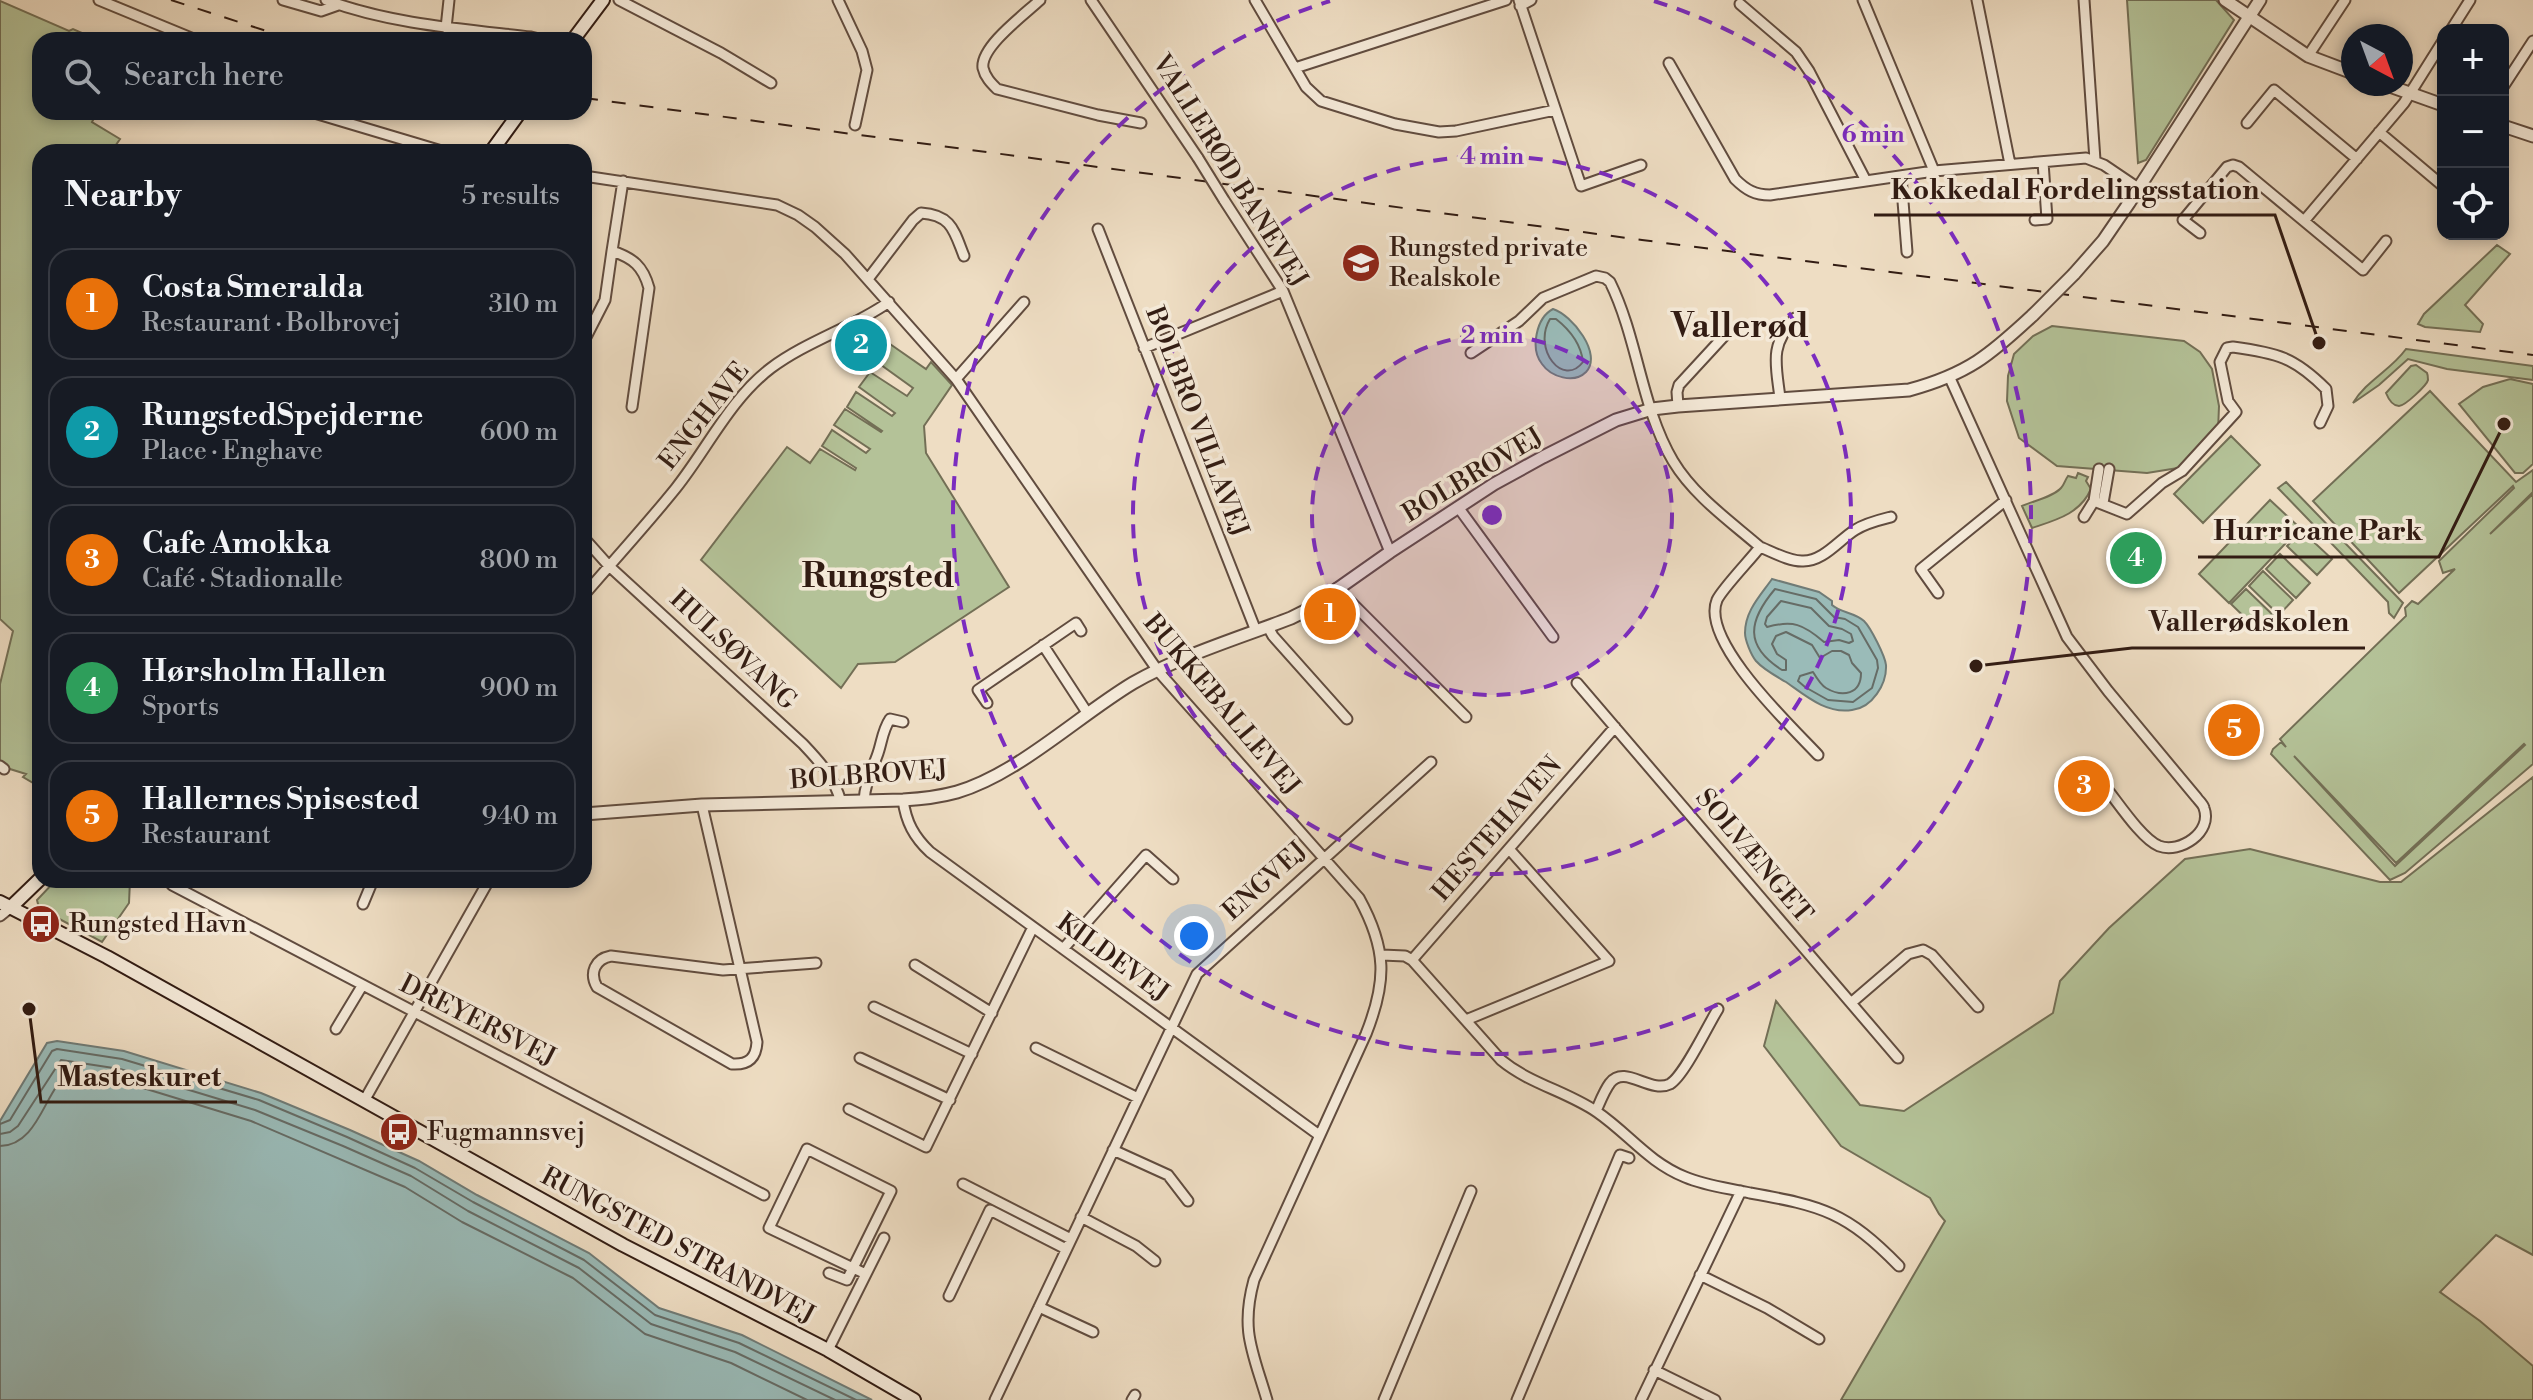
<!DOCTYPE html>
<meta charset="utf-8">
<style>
:root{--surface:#171b24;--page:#20242c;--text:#f1f3f6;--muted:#9ea1a6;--line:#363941;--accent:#c59692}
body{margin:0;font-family:"Libre Bodoni",serif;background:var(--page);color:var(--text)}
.controls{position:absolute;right:24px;top:24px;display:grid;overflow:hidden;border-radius:16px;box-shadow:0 4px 12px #0003}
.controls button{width:72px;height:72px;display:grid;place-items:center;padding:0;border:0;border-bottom:2px solid var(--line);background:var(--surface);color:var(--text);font:40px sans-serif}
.compass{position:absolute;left:2341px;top:24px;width:72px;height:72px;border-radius:50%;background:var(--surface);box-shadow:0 4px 12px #0003;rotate:139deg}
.you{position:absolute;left:1194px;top:936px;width:28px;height:28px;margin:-20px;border:6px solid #fff;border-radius:50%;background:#1a73e8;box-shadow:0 0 0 12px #1a73e833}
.badge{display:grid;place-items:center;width:52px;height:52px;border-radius:50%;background:var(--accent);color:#fff;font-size:26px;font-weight:700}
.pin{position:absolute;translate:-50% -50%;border:4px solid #fff;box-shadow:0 2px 8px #0006}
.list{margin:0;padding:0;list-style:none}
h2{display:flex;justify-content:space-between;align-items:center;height:104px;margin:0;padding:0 32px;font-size:34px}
h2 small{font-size:26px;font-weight:400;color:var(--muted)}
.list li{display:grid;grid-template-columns:52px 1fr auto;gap:24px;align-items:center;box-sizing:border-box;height:112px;margin:0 16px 16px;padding:0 16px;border:2px solid var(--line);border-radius:24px}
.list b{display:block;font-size:30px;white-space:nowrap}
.list p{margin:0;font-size:26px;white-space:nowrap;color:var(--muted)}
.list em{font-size:26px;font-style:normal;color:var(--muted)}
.icon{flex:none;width:44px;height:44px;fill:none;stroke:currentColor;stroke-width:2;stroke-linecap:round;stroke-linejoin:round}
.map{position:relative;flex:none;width:2533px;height:1400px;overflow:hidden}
.search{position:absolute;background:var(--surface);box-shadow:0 4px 12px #0003;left:32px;top:32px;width:560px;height:88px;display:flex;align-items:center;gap:20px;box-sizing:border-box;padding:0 28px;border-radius:24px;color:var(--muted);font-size:30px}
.panel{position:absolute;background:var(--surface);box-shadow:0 4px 12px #0003;left:32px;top:144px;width:560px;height:744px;border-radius:24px}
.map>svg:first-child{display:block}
.green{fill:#b4c298;stroke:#736f56;stroke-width:2;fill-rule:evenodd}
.water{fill:#9abbb8;stroke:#707b76;stroke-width:2}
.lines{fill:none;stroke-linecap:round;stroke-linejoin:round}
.shore{stroke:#666c66;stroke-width:2}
.minor-casing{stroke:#614c3f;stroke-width:13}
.tertiary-casing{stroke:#614c3f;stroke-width:15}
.secondary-casing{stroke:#321c13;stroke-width:16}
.minor{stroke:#f4e9d8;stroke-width:9}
.tertiary{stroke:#f4e9d8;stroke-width:11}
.secondary{stroke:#f4e9d8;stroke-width:12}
.rail{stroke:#321c13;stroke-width:2;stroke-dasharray:14 14;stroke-linecap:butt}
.minor-bridge-casing{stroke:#614c3f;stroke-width:13;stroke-linecap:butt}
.tertiary-bridge-casing{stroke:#614c3f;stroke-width:15;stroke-linecap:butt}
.minor-bridge{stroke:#f4e9d8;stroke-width:9}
.tertiary-bridge{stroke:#f4e9d8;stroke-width:11}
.ring{fill:none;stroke:#7b2cbf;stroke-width:4;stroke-dasharray:14 10}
.labels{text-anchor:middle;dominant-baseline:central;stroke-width:7;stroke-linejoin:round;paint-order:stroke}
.street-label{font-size:26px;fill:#321c13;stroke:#f4e9d8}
.poi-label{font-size:26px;fill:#321c13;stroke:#f4e9d8;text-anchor:start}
.district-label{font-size:34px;font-weight:bold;fill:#321c13;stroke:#f4e9d8}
.centre{fill:#7b2cbf;stroke:#f4e9d8;stroke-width:4}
.ring-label{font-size:24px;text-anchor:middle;font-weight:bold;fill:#7b2cbf;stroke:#f4e9d8;stroke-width:7;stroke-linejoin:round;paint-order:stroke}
.leader{fill:none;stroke:#321c13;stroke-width:3}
.callout-dot{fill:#321c13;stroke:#f4e9d8;stroke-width:3}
.callout-label{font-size:28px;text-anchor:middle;font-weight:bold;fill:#321c13;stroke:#f4e9d8;stroke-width:7;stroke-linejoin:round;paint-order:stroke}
</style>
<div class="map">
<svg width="2533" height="1400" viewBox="0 0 2533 1400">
<rect width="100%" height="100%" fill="#eeddc3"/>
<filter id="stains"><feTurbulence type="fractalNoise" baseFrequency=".0025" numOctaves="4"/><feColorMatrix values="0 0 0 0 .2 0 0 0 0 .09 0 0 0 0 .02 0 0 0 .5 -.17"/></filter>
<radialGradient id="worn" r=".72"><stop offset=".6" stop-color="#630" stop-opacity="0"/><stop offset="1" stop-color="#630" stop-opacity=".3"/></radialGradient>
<path class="green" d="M 2127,0 L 2216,0 L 2234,20 L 2146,160 L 2138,163 Z
M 0,1 L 69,31 L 73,29 L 98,40 L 40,40 L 40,112 L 97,112 L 92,122 L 120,139 L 111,152 L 40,152 L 40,787 L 23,777 L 26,774 L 10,769 L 0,761 L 0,684 L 13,631 L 0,619 Z
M 2497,245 L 2510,254 L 2465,305 L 2483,324 L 2480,332 L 2425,327 L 2418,324 L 2424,314 Z
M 2052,326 L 2184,341 L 2200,352 L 2212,369 L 2219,406 L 2218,431 L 2184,467 L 2147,473 L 2057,466 L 2019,438 L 2007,401 L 2008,376 L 2014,354 L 2033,336 Z
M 890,344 L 926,369 L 931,362 L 952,385 L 924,426 L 926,453 L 1009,587 L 895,662 L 858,664 L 841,688 L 701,560 L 787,447 L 810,463 L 820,449 L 855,470 L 856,468 L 822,446 L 832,430 L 866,453 L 870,449 L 834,425 L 845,409 L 881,432 L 882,431 L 847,407 L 856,392 L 892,416 L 895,413 L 859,387 L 870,372 L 907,396 L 913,388 L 877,362 Z
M 2406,349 L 2533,366 L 2533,380 L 2447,369 L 2408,359 L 2379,385 L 2353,403 C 2366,381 2391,370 2406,349 Z
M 2416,365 L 2427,373 C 2428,375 2428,378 2428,380 C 2427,385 2405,406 2399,406 C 2392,406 2388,398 2386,393 L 2411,366 Z
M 2510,379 L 2533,384 L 2533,464 L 2523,473 L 2515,473 L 2459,404 L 2483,387 Z
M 2430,391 L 2516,482 L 2533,470 L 2533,492 L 2490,534 L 2533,494 L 2533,764 L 2405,873 L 2390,880 L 2271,754 L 2273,749 L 2281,742 L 2286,747 L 2280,739 L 2406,616 L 2405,608 L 2412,601 L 2418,604 L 2455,569 L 2443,573 L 2439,561 L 2514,488 L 2513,486 L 2399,593 L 2313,501 ZM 2524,744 L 2525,745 L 2395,866 L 2294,756 L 2396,863 Z
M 2231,436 L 2260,465 L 2203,523 L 2174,494 Z
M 2078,473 L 2088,477 L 2086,481 L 2091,489 C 2080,514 2056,520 2032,528 L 2022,506 C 2033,501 2053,497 2061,488 C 2064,485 2065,480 2068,476 L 2076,478 Z
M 2286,482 L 2403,603 L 2394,618 L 2389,613 L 2388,602 L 2278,488 Z
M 2270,500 L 2300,528 L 2229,603 L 2199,574 Z
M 2302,531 L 2332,559 L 2317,575 L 2287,546 Z
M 2280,554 L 2310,583 L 2296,598 L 2266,569 Z
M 2263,571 L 2293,600 L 2279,615 L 2249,586 Z
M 2246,589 L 2276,618 L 2261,633 L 2231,604 Z
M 2533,777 L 2533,1255 L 2496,1235 L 2440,1292 L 2480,1321 L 2533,1366 L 2533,1400 L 1841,1400 L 1945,1221 L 1939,1214 L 1930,1198 L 1841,1146 L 1764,1046 L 1776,1001 L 1860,1105 L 1904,1111 L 2053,1013 L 2060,981 L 2109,928 L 2185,859 L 2250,849 L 2380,882 L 2401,882 Z
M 56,880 L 130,880 L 129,903 L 102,942 L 39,908 L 37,900 Z"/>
<path class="water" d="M 1553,309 C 1572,315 1603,354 1586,372 C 1574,384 1551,377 1542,364 C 1530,349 1536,318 1553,309 Z
M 1772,579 L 1819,592 L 1832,601 L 1832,605 C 1841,613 1854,612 1864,621 C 1871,628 1885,656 1886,665 C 1887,684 1872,708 1852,710 C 1826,714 1806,696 1786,682 C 1776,676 1764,670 1756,661 C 1751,655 1745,640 1745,633 C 1745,611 1760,596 1772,579 Z
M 57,1041 L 124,1051 L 261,1093 L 350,1130 L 419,1161 L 477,1195 L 589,1253 L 659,1308 L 742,1335 L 872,1400 L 0,1400 L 0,1121 L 47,1043 Z"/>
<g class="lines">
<path class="shore" d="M 1556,319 C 1570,330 1581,344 1583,362 C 1563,388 1532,349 1550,319 Z
M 1775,589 L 1816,599 L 1834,617 L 1845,619 L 1858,627 L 1877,660 L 1878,668 L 1872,688 L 1853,702 L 1828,700 L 1805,687 L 1798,681 L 1800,676 L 1813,672 C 1816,677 1821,685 1826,688 C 1843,698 1861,694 1861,673 L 1852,663 L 1849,655 L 1841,651 L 1832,651 L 1820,658 L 1812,645 L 1786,632 L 1776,636 L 1772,644 L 1777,654 L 1786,660 L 1786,670 L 1782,670 C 1744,646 1748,621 1775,589 Z
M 1781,601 L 1811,608 L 1829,626 L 1842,629 L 1851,634 L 1853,641 L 1849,643 L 1839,640 L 1824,642 C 1803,624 1793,620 1767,627 L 1765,624 L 1767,617 Z
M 0,1124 L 10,1120 L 52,1051 L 57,1049 L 122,1059 L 259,1100 L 347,1137 L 415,1168 L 473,1202 L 584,1260 L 655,1315 L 739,1343 L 856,1400
M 0,1134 L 10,1132 L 18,1126 L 61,1060 L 120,1069 L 255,1110 L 343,1146 L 411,1176 L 468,1211 L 579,1268 L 651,1324 L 735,1352 L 835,1400
M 0,1146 C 38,1145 44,1094 67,1073 L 117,1080 L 251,1121 L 405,1187 L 462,1222 L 573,1278 L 645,1334 L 731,1363 L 807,1400"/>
<g class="minor-casing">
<path id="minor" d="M 99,0 L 196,40
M 283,0 L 321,11 L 338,5
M 326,0 C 390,24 462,29 531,37 L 543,40
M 619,0 L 721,53 L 771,83
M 838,0 L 862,51 L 867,70 L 855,125
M 1040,0 C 1025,14 980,47 983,68 C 985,77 991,83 997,89 L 1098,115 L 1141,123
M 1091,0 L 1198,158
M 1255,0 L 1306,87 L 1321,101 L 1395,124 L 1439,132 L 1456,131 L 1555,110
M 1519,0 L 1581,186 L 1641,165
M 1863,0 L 1934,171
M 1977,0 L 2010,164
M 2084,0 L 2095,160
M 1740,4 L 1796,52 L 1809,71 L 1866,181
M 1520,6 L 1531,0
M 446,28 L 449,0
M 2451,30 L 2470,0
M 2308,56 L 2345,0
M 1669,63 L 1735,179 C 1746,190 1755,195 1770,195 L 1934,171 L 2086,158 L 2104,165 L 2138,188
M 1295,68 L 1506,0
M 2503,87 L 2533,41
M 311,112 L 445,152
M 2247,123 L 2274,90 L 2357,159
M 2379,132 L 2443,186
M 584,176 L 777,205 L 798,215 L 815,227 L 845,254 L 956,379 L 1158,671 L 1359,898 C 1387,949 1387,981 1366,1034 L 1254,1280 C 1240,1331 1253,1352 1267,1400
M 1901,176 L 1907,252
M 623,181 L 612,251 C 633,258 643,266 649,288 L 632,407
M 1224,200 L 1283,291 L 1390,552
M 2035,220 L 2047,219 L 2043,162
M 2304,221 L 2404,103 L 2443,41
M 1098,229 L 1256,631
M 2200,233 L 2183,220 L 2227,167 L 2233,165 L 2239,167 L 2363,270 L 2386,241
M 868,279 L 913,220 L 921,213 C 952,215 954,231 964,256
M 584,341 L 605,300 L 612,251
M 1144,348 L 1283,291
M 1471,353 L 1519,321 L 1543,298 L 1596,276 L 1605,278 L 1610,282 C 1638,339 1641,407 1673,461 C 1694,496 1730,521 1760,547 C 1751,559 1722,589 1717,600 C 1700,641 1791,726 1818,755
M 1949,376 L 2067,637 L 2108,691 L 2197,798 C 2199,801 2203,804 2204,808 C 2213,832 2180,854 2159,846 C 2142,839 2119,804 2107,789
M 956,379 L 1024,302
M 1780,398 C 1776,364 1769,346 1795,318
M 1678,406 L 1677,392 L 1679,385 L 1726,334
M 2094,501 L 2099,469
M 2103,503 L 2109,469
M 1458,507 L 1553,637
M 2084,517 L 2094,501 L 2127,514 L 2162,483 L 2182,471 L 2236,412 L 2228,401 L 2220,362 L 2227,348 L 2233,347 C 2277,353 2294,357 2326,389 L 2328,406 L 2320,423
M 584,538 L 609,566 L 803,744 C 820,762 834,777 841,802
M 1760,547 C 1773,552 1788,561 1802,561 C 1823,562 1839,540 1855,530 C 1866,523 1879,520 1891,517
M 1337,588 L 1466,717
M 1938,593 L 1921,569 L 2006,500
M 584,595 C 615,559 647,524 676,488 C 707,449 731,398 771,368 C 807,341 852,328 889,302
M 1268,627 L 1273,636 L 1347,719
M 1043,645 L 1088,714
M 1577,683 L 1898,1058
M 987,703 L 978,690 L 1076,623 L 1081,631
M 0,766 L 4,769
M 903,800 C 906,822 914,837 930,852 L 1319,1135
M 864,801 C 865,784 871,772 877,756 C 882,743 882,731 890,719 L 903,722
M 702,805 L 757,1042 C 756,1058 749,1065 732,1064 L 597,987 C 589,973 595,959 611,956 L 723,970 L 816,963
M 172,885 L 764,1195
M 363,904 L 373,880
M 0,916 L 10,908
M 1063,949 L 1146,855 L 1173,879
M 1382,955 L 1405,956 L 1412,960 L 1501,1060 C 1530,1084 1566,1091 1597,1112 C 1629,1134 1648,1162 1685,1177 C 1706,1186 1728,1188 1750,1193 C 1823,1206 1846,1212 1899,1266
M 1412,960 L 1615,727
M 915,965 L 992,1013
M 1851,1003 L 1908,954 L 1923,950 L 1932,955 L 1978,1007
M 874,1007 L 972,1054
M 1466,1020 L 1609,961 L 1509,849
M 336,1029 L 362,986
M 1036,1048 L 1138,1098
M 860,1058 L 950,1100
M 364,1101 L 489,880
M 849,1109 L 926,1147 L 1033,927
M 1596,1111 C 1600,1102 1604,1091 1610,1083 C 1625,1064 1650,1094 1670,1084 C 1684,1076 1708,1025 1718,1009
M 1113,1150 L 1168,1175 L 1188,1201
M 963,1184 L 1071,1239
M 1081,1217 L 1136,1246 L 1155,1261
M 829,1273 L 847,1280 L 853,1268 L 891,1191 L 807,1149 L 769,1228 L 853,1268 L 866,1274
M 1700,1275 L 1767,1308 L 1819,1339
M 949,1296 L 990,1210 L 1066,1249
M 1039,1307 L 1093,1332
M 828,1350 L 884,1238
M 1654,1370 L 1715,1400
M 995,1400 L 1197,974 L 1431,762
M 1132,1400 L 1135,1395
M 1384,1400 L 1471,1191
M 1517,1400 L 1620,1155 L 1629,1158
M 1641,1400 L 1741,1191"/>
</g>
<g class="tertiary-casing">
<path id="tertiary" d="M 2225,0 L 2308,56 L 2353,73
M 2384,84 L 2443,105
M 2503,126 L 2533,136
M 2074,274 L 2103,241 L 2129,203 L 2260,0
M 584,814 L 702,805 L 903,800 C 921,799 939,797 957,792 C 1018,774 1078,716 1133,683 C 1182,655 1239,638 1291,618 L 1309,609 L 1390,552 L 1494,484 L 1543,457 L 1616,420 L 1652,409 L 1678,406 L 1909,390 C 1968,374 1990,355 2033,315"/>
</g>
<g class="secondary-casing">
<path id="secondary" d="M 573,40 L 603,0
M 491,152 L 520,112
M 0,902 L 107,957 L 623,1245 L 828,1350 L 914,1400
M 10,908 L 40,879"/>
</g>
<use href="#minor" class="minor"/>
<use href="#tertiary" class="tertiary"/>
<use href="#secondary" class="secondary"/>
<path class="rail" d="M 171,0 L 294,40
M 584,98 L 1642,240 L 2533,355"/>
<g class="minor-bridge-casing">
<path id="minor-bridge" d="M 1198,158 L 1224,200"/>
</g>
<g class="tertiary-bridge-casing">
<path id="tertiary-bridge" d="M 2033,315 L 2074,274"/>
</g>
<use href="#minor-bridge" class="minor-bridge"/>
<use href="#tertiary-bridge" class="tertiary-bridge"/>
</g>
<circle cx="1492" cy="515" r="180" fill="#7b2cbf" fill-opacity=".12"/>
<g class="ring">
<circle cx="1492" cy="515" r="180"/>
<circle cx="1492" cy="515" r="359"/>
<path d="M1654 1A539 539 0 1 1 1330 1"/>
</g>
<defs>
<g id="school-disc" transform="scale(2)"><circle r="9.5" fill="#8f2418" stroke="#f4e9d8"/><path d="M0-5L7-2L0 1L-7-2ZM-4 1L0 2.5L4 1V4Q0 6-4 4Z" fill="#fff"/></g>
<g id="bus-disc" transform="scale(2)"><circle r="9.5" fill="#8f2418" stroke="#f4e9d8"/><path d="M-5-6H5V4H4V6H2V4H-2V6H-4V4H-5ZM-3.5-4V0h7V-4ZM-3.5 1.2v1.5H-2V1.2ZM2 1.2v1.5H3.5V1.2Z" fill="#fff"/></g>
</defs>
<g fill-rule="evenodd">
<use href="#school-disc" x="1361" y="263"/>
<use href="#bus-disc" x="41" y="924"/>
<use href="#bus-disc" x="399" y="1132"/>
</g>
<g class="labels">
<g class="street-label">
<text transform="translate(1230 171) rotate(58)">VALLERØD BANEVEJ</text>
<text transform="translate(704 416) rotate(-52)">ENGHAVE</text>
<text transform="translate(1197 422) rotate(69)">BOLBRO VILLAVEJ</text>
<text transform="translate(1473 475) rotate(-31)">BOLBROVEJ</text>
<text transform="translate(733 650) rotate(43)">HULSØVANG</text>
<text transform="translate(1222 705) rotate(50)">BUKKEBALLEVEJ</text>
<text transform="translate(869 775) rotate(-4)">BOLBROVEJ</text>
<text transform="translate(1497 829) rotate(-49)">HESTEHAVEN</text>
<text transform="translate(1754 856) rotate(50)">SOLVÆNGET</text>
<text transform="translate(1265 881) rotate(-42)">ENGVEJ</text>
<text transform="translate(1113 958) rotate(36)">KILDEVEJ</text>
<text transform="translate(478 1021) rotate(27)">DREYERSVEJ</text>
<text transform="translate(678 1246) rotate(28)">RUNGSTED STRANDVEJ</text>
</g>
<g class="poi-label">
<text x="1389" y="248">Rungsted private<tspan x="1389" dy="30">Realskole</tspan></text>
<text x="69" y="924">Rungsted Havn</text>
<text x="427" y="1132">Fugmannsvej</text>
</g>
<g class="district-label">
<text x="1740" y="327">Vallerød</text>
<text x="878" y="577">Rungsted</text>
</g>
</g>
<circle cx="1492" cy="515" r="12" class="centre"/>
<g class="ring-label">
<text x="1873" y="142">6 min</text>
<text x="1492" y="164">4 min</text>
<text x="1492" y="343">2 min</text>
</g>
<path class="leader" d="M2319 343L2275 215H1874M2504 424L2439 557H2198M1976 666L2132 648H2365M29 1009L41 1102H237"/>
<g class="callout-dot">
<circle cx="2319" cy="343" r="8"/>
<circle cx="2504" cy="424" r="8"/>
<circle cx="1976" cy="666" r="8"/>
<circle cx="29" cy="1009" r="8"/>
</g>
<g class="callout-label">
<text x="2075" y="199">Kokkedal Fordelingsstation</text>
<text x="2318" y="540">Hurricane Park</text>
<text x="2249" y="631">Vallerødskolen</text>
<text x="139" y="1086">Masteskuret</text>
</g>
<rect width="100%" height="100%" filter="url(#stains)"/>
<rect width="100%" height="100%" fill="url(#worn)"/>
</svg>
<div class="controls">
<button>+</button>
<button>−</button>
<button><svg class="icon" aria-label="locate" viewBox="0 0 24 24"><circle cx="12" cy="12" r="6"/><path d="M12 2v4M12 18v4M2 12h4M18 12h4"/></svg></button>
</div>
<svg class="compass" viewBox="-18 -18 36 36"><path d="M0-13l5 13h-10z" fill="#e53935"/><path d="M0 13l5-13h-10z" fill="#9ea1a6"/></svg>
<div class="you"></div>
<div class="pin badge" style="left:1330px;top:614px;background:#e8710a">1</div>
<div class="pin badge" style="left:861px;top:345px;background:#0f9aa8">2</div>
<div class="pin badge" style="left:2084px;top:786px;background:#e8710a">3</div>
<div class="pin badge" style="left:2136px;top:558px;background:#2e9e5b">4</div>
<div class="pin badge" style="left:2234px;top:730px;background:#e8710a">5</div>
<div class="search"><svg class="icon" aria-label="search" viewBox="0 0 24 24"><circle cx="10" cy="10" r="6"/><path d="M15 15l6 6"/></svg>Search here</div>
<section class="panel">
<h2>Nearby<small>5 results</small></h2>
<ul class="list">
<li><span class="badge" style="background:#e8710a">1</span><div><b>Costa Smeralda</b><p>Restaurant · Bolbrovej</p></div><em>310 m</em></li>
<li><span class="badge" style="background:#0f9aa8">2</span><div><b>RungstedSpejderne</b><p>Place · Enghave</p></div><em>600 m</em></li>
<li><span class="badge" style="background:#e8710a">3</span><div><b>Cafe Amokka</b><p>Café · Stadionalle</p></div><em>800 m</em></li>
<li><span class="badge" style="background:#2e9e5b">4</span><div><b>Hørsholm Hallen</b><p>Sports</p></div><em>900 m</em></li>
<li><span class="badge" style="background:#e8710a">5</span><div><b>Hallernes Spisested</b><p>Restaurant</p></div><em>940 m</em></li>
</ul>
</section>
</div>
